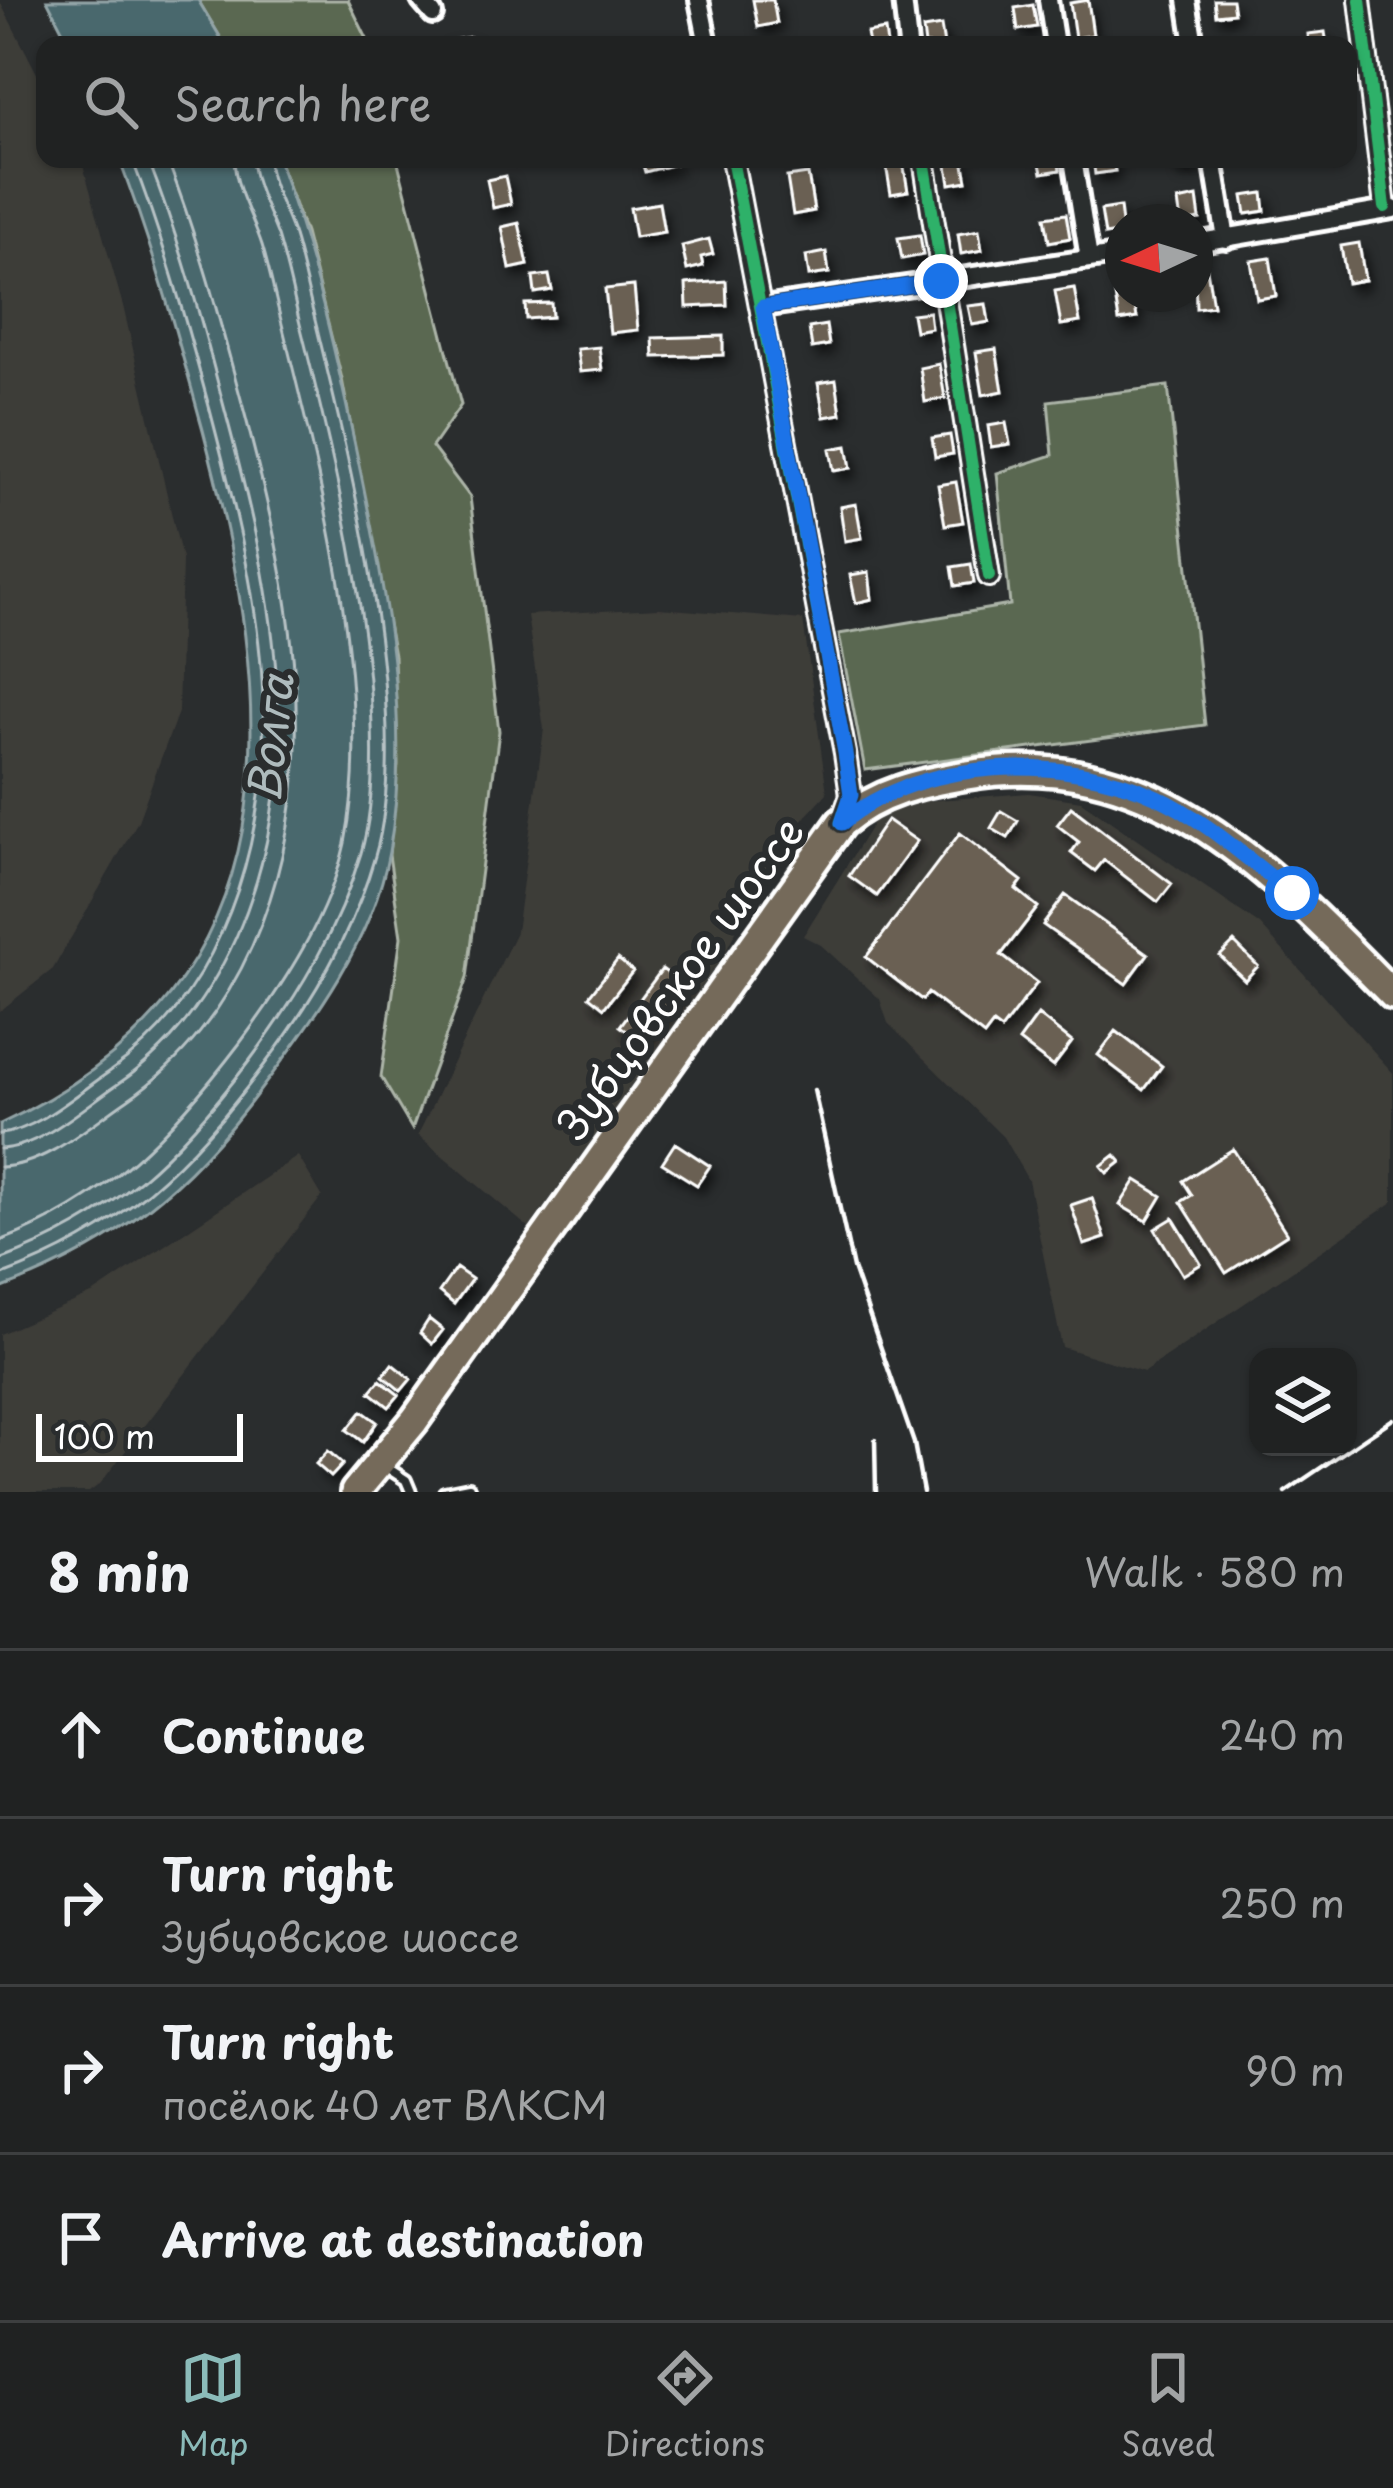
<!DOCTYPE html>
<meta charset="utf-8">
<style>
:root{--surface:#202222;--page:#2d2f2f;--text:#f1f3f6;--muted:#a2a4a5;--line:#3d3f40;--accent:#8bbbb9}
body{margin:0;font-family:"Playpen Sans",sans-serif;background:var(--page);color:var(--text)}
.controls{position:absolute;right:36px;bottom:36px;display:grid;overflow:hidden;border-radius:24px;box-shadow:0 3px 9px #0004}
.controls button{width:108px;height:108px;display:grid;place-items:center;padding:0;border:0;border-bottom:3px solid var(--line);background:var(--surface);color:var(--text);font:60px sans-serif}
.compass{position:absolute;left:1105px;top:204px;width:108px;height:108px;border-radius:50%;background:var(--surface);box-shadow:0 3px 9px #0004;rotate:266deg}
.scale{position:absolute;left:36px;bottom:30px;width:207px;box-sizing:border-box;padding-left:12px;border:6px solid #fff;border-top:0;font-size:33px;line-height:42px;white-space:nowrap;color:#fff;-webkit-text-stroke:9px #2a2d2e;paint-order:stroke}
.stop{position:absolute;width:36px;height:36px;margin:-27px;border:9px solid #1a73e8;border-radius:50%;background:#fff}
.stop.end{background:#1a73e8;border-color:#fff;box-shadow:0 3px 12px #0008}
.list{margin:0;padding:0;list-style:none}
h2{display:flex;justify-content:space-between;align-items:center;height:156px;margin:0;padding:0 48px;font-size:51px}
h2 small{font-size:39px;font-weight:400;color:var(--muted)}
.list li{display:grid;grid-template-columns:78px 1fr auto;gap:36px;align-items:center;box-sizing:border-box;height:168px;padding:0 48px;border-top:3px solid var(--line)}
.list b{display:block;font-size:45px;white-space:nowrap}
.list p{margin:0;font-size:39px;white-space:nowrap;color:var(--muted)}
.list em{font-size:39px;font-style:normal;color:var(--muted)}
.icon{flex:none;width:66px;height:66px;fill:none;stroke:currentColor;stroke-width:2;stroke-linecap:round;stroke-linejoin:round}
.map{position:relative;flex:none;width:1393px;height:1492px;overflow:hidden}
.search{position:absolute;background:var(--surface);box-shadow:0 3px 9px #0004;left:36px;right:36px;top:36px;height:132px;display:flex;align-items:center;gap:30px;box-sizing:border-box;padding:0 42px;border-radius:24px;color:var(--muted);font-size:45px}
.sheet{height:828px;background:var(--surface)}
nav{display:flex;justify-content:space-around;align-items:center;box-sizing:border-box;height:168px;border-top:3px solid var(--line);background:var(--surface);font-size:33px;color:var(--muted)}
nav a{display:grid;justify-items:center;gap:6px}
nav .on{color:var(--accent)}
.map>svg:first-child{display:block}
.built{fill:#3e3d39}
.green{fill:#5a6851;stroke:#acb4a8;stroke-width:3}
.water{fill:#4a676d;stroke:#92a4a7;stroke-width:3}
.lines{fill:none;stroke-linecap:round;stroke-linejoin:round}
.shore{stroke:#b7c2c5;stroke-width:3}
.building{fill:#6b6152;stroke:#fff;stroke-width:3;filter:url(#shadow)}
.lane-casing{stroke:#fff;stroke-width:16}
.street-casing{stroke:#fff;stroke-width:26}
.primary-casing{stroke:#fff;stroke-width:36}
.lane{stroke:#2a2d2e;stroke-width:8}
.street{stroke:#2a2d2e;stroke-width:16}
.primary{stroke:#746a5a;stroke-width:27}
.rail{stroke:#fff;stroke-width:4.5}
.cycleway-casing{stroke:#2a2d2e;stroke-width:20}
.cycleway{stroke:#2db169;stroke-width:12}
.route{stroke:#1a73e8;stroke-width:15}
.labels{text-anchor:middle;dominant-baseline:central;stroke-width:12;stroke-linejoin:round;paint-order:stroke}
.street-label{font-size:42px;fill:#fff;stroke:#2a2d2e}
.water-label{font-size:45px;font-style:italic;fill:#aebbbd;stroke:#2a2d2e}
</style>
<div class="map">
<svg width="1393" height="1492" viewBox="0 0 1393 1492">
<defs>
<filter id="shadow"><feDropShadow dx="5" dy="8" stdDeviation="6" flood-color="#0009"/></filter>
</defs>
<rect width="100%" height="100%" fill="#2a2d2e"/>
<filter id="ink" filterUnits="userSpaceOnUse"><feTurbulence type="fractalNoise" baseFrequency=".00833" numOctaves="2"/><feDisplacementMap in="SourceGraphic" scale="24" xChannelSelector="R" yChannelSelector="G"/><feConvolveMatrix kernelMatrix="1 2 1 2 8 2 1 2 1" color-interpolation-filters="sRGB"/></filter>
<g filter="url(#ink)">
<path class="built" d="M 0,2 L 45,89 L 45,159 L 82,162 L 123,306 L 182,559 L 178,712 L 138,821 L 53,969 L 0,1011 Z
M 659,608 L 803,620 L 827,793 L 782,842 L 723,956 L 529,1228 L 418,1135 L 516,932 L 544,729 L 527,615 Z
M 1029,793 L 1081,801 L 1260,925 L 1393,1073 L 1393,1202 L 1144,1372 L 1062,1347 L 1028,1180 L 1003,1137 L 888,1023 L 880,999 L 821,945 L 803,936 L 878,815 L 925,801 Z
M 298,1156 L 322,1196 L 100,1484 L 89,1492 L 0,1492 L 0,1334 L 94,1293 Z"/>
<path class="green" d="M 198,0 L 348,0 L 370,45 L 225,45 Z
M 278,159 L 397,159 L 461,405 L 432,447 L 470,497 L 499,731 L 467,978 L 412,1129 L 381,1077 L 401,937 L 389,855 L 398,765 L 394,656 L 342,379 L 305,233 Z
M 1168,386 L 1205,725 L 865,770 L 839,634 L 1010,605 L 997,473 L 1053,455 L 1048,401 Z"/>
<path class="water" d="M 47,0 L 198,0 L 225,45 L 70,45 Z
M 119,159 L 278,159 C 316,262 339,367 361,474 C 386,597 412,726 389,852 C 373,940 314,1020 261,1089 C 187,1188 116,1246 0,1289 L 0,1124 C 304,983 276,707 203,430 C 178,339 153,247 119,159 Z"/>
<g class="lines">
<path class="shore" d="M 0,1134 C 38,1130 78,1093 109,1072 C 159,1038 197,988 221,933 C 298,761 256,585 210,410 C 187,326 164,240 132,159
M 0,1149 C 42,1147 85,1106 118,1084 C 171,1048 210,995 236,937 C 313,763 270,579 223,403 C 202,321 179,238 148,159
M 0,1167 C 46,1166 91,1124 127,1100 C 183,1062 225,1007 252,946 C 331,768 290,584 242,403 C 220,321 198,238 167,159
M 0,1241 C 106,1202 173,1131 240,1043 C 284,984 329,916 345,843 C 376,691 319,474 282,324 C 275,298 270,271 262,245 C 253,217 235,189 234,159
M 0,1260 C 114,1218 178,1155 250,1060 C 298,996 338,930 361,853 C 399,721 334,459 300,324 C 293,295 287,265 278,236 C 269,212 254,185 252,159
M 0,1276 C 122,1231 188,1166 265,1064 C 313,1001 353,933 375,856 C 415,719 348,455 314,316 C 307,290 302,262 294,236 C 286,211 270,185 268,159"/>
</g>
<path class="building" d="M 753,0 L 773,0 L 777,23 L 758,27 Z
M 1088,0 L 1093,35 L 1075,38 L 1070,3 Z
M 1214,0 L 1232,0 L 1234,13 L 1216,15 Z
M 1033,5 L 1037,27 L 1018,30 L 1015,8 Z
M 941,26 L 944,45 L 925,45 L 923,29 Z
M 885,30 L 887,45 L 869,45 L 867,33 Z
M 1325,32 L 1327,45 L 1309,45 L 1308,34 Z
M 470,37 L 471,45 L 448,45 L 447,41 Z
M 641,159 L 674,159 L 676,164 L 645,172 Z
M 946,159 L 963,159 L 967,181 L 950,184 Z
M 1039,159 L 1058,159 L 1060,170 L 1042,173 Z
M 1093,159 L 1113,159 L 1115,171 L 1095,174 Z
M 1174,159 L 1195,159 L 1196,165 L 1176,168 Z
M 903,162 L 908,191 L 891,194 L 886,165 Z
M 808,174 L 814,211 L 793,215 L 787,177 Z
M 505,176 L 511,204 L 493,208 L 487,180 Z
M 1263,193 L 1265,211 L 1246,214 L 1243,196 Z
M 1197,197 L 1200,219 L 1181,222 L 1178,201 Z
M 659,203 L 664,232 L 635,237 L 630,208 Z
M 1120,207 L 1123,232 L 1105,235 L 1101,210 Z
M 1066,214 L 1070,238 L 1049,242 L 1045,217 Z
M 519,223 L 528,265 L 510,269 L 502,227 Z
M 979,230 L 982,250 L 961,254 L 958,234 Z
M 920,235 L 923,255 L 902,259 L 898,238 Z
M 709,239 L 713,254 L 701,257 L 703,266 L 687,270 L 682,246 Z
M 1359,243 L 1365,280 L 1347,283 L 1341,246 Z
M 826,252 L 829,273 L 809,276 L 806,256 Z
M 1270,258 L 1276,296 L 1257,299 L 1251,261 Z
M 1207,269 L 1213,306 L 1196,308 L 1195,271 Z
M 549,275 L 552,290 L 535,293 L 533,277 Z
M 1123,280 L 1123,294 L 1133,294 L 1137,318 L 1119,321 L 1113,282 Z
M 726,281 L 727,305 L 687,307 L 686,284 Z
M 634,286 L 638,330 L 610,333 L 605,289 Z
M 1074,288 L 1080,322 L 1061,325 L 1055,291 Z
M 551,303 L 552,317 L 526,319 L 525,304 Z
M 986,304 L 989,322 L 972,325 L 968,306 Z
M 929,312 L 931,328 L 915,331 L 912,314 Z
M 826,325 L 829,345 L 812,348 L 809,328 Z
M 723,336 L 723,355 L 654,357 L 653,338 Z
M 599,347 L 602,370 L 580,372 L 577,349 Z
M 996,349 L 1003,391 L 983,395 L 976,352 Z
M 939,364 L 945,398 L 925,402 L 920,368 Z
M 836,380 L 841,414 L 824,417 L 818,383 Z
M 1006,423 L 1010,444 L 991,447 L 988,426 Z
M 950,435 L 953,454 L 935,457 L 932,438 Z
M 847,446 L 851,468 L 834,471 L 830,449 Z
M 956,482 L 963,522 L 945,525 L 938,485 Z
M 856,504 L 862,538 L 845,541 L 840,507 Z
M 971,564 L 974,583 L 955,586 L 952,567 Z
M 869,572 L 872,599 L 856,603 L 850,575 Z
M 1071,807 L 1172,884 L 1158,902 L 1104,860 L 1095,871 L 1071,853 L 1079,842 L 1057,825 Z
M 1001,811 L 1018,821 L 1008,838 L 991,828 Z
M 887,820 L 917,841 L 877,896 L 849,876 Z
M 960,833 L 1022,881 L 1016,889 L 1038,907 L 1001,955 L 1037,983 L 1001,1030 L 993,1024 L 984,1036 L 928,993 L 922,1000 L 866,957 Z
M 1065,895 L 1148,954 L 1126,984 L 1043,925 Z
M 1234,942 L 1258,966 L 1245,980 L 1220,956 Z
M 618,959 L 633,971 L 604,1008 L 589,996 Z
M 662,969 L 684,985 L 641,1042 L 620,1026 Z
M 1038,1015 L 1072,1042 L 1053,1067 L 1019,1041 Z
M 1116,1031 L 1162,1066 L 1144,1090 L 1098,1055 Z
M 675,1143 L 710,1166 L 697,1185 L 662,1163 Z
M 1233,1149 L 1287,1234 L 1226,1273 L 1181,1202 L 1192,1195 L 1183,1181 Z
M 1115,1155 L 1121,1162 L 1107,1173 L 1101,1166 Z
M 1136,1180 L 1162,1196 L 1147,1221 L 1120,1205 Z
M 1092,1198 L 1105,1238 L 1084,1245 L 1071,1205 Z
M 1173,1218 L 1201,1264 L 1183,1275 L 1155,1229 Z
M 456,1268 L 472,1279 L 454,1304 L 439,1292 Z
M 429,1319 L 443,1330 L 432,1344 L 420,1333 Z
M 392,1364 L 411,1379 L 401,1391 L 383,1376 Z
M 380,1380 L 399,1395 L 389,1407 L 370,1392 Z
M 362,1411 L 377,1422 L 363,1442 L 347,1430 Z
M 328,1451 L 343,1464 L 331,1477 L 316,1464 Z"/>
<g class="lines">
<g class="lane-casing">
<path id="lane" d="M 383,1465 L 406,1480 L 411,1492
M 444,1492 L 469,1487"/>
</g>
<g class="street-casing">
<path id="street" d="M 421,0 L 433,14
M 699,0 L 708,45
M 903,0 L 908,45
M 1048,0 L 1055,45
M 1187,0 L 1194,45
M 1360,0 L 1385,207
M 732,159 L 845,753 L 851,795 L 843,818
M 924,159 L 989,576
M 1073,159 L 1089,259
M 1213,159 L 1226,239
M 1195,243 L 1393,209
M 763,307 L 1123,254"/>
</g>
<g class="primary-casing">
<path id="primary" d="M 355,1492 L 414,1421 L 841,823 C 880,791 919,783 967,775 C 1155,744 1272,873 1393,995"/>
</g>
<use href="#lane" class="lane"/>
<use href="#street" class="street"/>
<use href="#primary" class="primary"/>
<path class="rail" d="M 814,1090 L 853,1268 L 914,1443 L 923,1492
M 875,1440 L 876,1492
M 1285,1492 L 1393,1419"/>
<g class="cycleway-casing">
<path id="cycleway" d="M 1360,0 L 1385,207
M 732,159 L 845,753 L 851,795 L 841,823
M 924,159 L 989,576"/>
</g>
<use href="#cycleway" class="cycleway"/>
</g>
</g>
<g class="lines" filter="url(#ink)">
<path class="route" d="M 941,281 L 763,307 L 845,753 L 851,795 L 842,823 C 921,756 1065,754 1157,797 C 1205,819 1250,862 1292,893"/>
</g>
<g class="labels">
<g class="street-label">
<text transform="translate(679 977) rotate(-54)">Зубцовское шоссе</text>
</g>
<g class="water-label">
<text transform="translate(268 738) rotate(-84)">Волга</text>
</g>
</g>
</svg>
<div class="controls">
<button><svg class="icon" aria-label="layers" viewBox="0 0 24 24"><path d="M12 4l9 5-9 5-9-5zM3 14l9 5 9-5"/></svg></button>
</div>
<svg class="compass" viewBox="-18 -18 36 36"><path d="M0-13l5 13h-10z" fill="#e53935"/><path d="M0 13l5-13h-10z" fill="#a2a4a5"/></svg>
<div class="scale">100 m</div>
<div class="stop" style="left:1292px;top:893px"></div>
<div class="stop end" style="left:941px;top:281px"></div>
<div class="search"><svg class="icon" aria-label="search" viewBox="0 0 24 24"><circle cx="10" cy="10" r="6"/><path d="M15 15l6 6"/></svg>Search here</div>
</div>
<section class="sheet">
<h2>8 min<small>Walk · 580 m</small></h2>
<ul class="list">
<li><svg class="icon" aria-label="ahead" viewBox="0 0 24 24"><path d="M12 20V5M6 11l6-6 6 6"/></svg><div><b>Continue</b></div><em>240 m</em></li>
<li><svg class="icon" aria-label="right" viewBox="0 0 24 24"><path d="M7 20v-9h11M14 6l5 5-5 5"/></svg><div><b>Turn right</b><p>Зубцовское шоссе</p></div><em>250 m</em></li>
<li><svg class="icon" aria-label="right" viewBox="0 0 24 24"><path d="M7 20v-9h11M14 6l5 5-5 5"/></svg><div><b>Turn right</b><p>посёлок 40 лет ВЛКСМ</p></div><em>90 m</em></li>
<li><svg class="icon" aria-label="arrive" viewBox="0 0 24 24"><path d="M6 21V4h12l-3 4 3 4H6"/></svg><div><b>Arrive at destination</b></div></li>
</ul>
</section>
<nav>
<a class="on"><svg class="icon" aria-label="map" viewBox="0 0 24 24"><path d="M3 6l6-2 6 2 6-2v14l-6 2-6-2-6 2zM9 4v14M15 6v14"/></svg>Map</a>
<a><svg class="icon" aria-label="directions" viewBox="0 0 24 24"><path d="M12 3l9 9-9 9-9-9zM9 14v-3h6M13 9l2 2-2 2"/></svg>Directions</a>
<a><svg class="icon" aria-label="saved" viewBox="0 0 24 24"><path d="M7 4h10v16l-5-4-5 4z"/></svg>Saved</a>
</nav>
